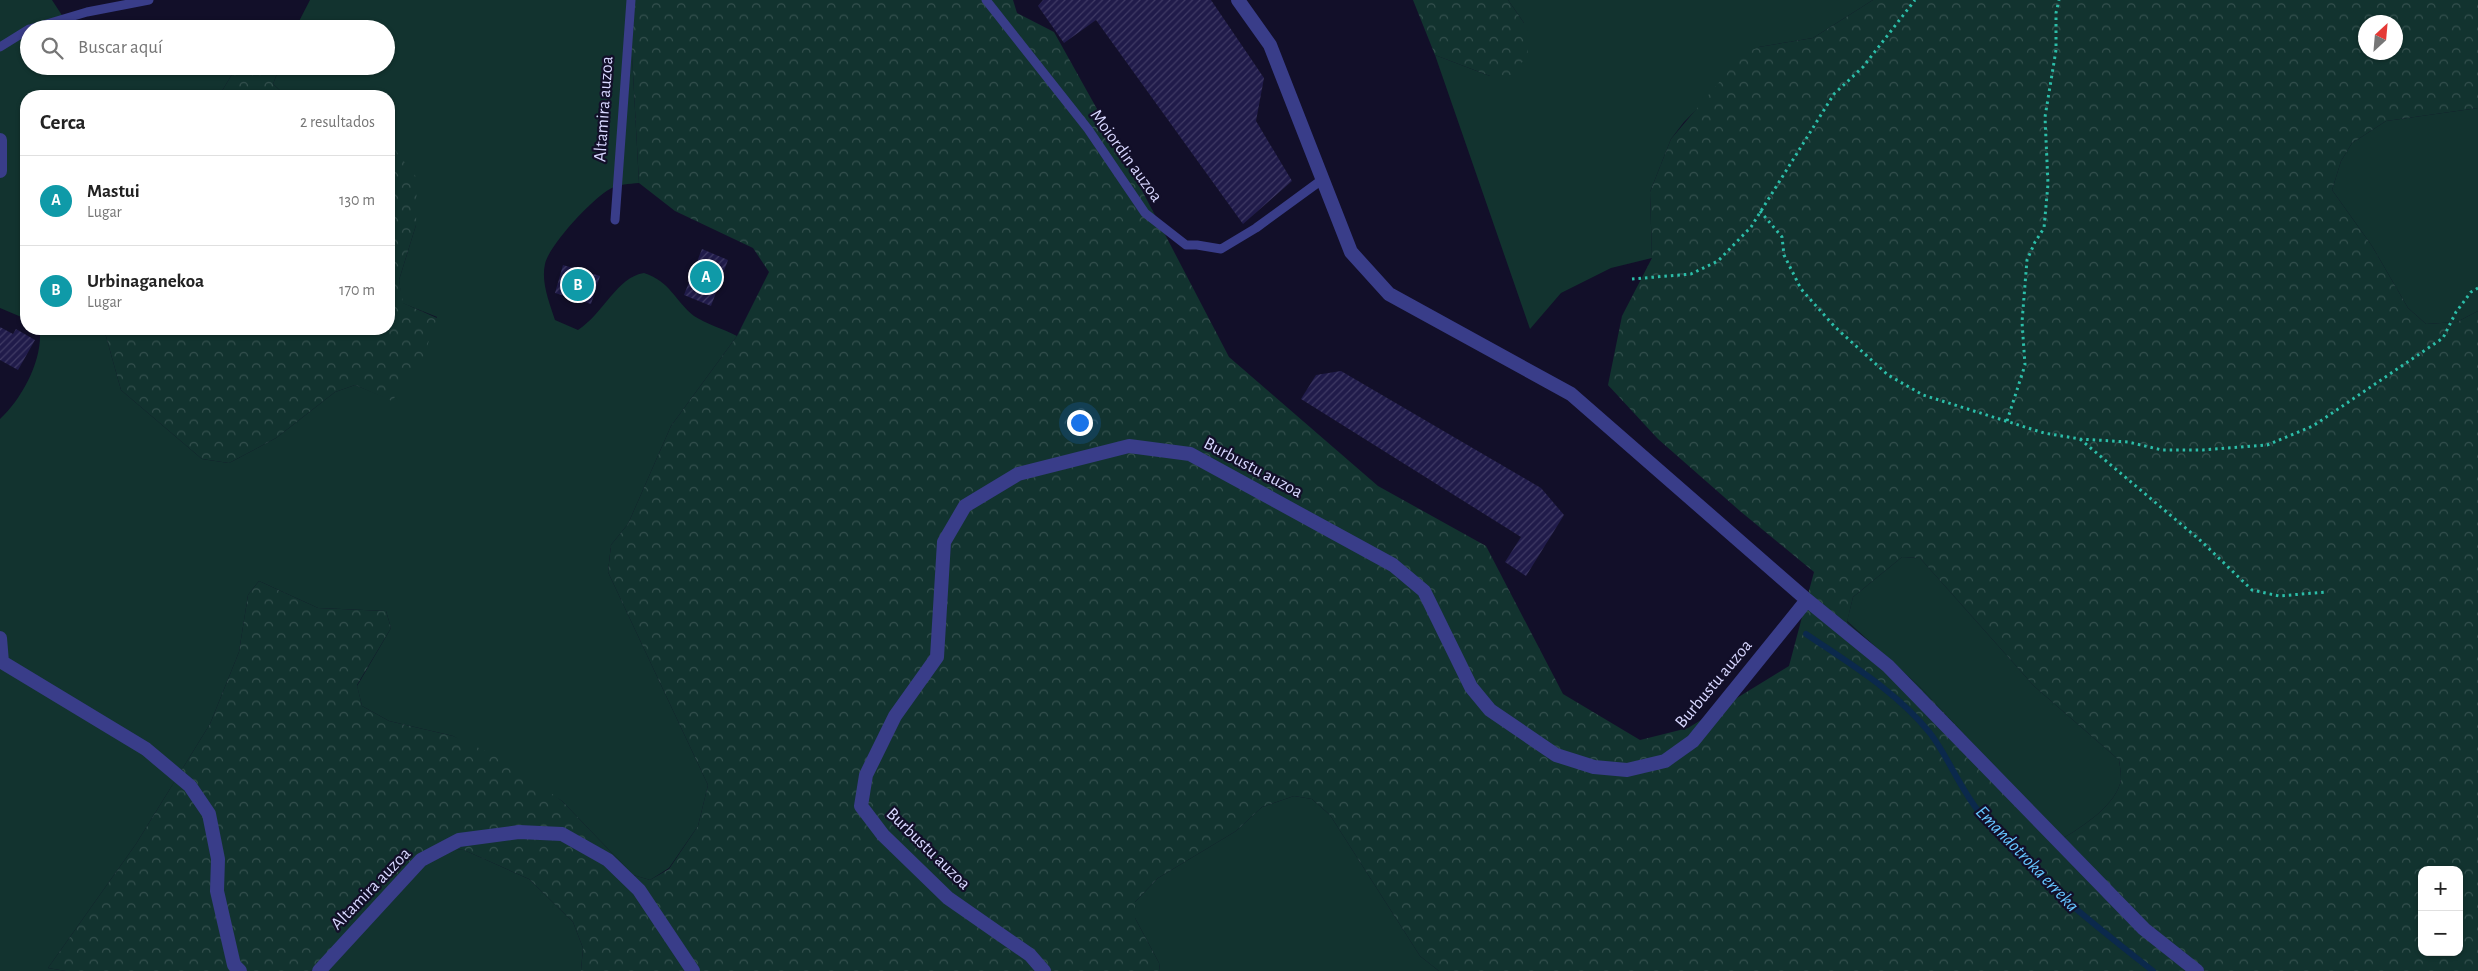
<!DOCTYPE html>
<html lang="es">
<meta charset="utf-8">
<style>
:root{--surface:#fff;--page:#f6f6f6;--text:#222;--muted:#767676;--line:#e0e0e0;--accent:#b45309}
body{margin:0;font-family:"Alegreya Sans",sans-serif;background:var(--page);color:var(--text)}
.controls{position:absolute;right:15px;bottom:15px;display:grid;overflow:hidden;border-radius:10px;box-shadow:0 1px 4px #0004}
.controls button{width:45px;height:45px;display:grid;place-items:center;padding:0;border:0;border-bottom:1px solid var(--line);background:var(--surface);color:var(--text);font:25px sans-serif}
.compass{position:absolute;left:2358px;top:15px;width:45px;height:45px;border-radius:50%;background:var(--surface);box-shadow:0 1px 4px #0004;rotate:26deg}
.you{position:absolute;left:1079px;top:422px;width:18px;height:18px;margin:-12px;border:4px solid #fff;border-radius:50%;background:#1a73e8;box-shadow:0 0 0 8px #1a73e833}
.badge{display:grid;place-items:center;width:32px;height:32px;border-radius:50%;background:var(--accent);color:#fff;font-size:16px;font-weight:700}
.pin{position:absolute;translate:-50% -50%;border:2px solid #fff;box-shadow:0 1px 5px #0006}
.list{margin:0;padding:0;list-style:none}
h2{display:flex;justify-content:space-between;align-items:center;height:65px;margin:0;padding:0 20px;font-size:21px}
h2 small{font-size:16px;font-weight:400;color:var(--muted)}
.list li{display:grid;grid-template-columns:32px 1fr auto;gap:15px;align-items:center;box-sizing:border-box;height:90px;padding:0 20px;border-top:1px solid var(--line)}
.list b{display:block;font-size:19px;white-space:nowrap}
.list p{margin:0;font-size:16px;white-space:nowrap;color:var(--muted)}
.list em{font-size:16px;font-style:normal;color:var(--muted)}
.icon{flex:none;width:28px;height:28px;fill:none;stroke:currentColor;stroke-width:2;stroke-linecap:round;stroke-linejoin:round}
.map{position:relative;flex:none;width:2478px;height:971px;overflow:hidden}
.search{position:absolute;background:var(--surface);box-shadow:0 1px 4px #0004;left:20px;top:20px;width:375px;height:55px;display:flex;align-items:center;gap:12px;box-sizing:border-box;padding:0 18px;border-radius:28px;color:var(--muted);font-size:19px}
.panel{position:absolute;background:var(--surface);box-shadow:0 1px 4px #0004;left:20px;top:90px;width:375px;height:245px;border-radius:20px}
.map>svg:first-child{display:block}
.green{fill:#12332f}
.forest{fill:url(#forest-crowns);fill-rule:evenodd}
.lines{fill:none;stroke-linecap:round;stroke-linejoin:round}
.stream{stroke:#0b294c;stroke-width:6}
.building{fill:url(#building-hatch)}
.path{stroke:#2cbea9;stroke-width:3;stroke-dasharray:2.5 4;stroke-linecap:butt}
.service{stroke:#393d89;stroke-width:9}
.minor{stroke:#393d89;stroke-width:14}
.tertiary{stroke:#393d89;stroke-width:14}
.labels{text-anchor:middle;dominant-baseline:central;stroke-width:4.5;stroke-linejoin:round;paint-order:stroke}
.street-label{font-size:18px;fill:#d8d7ff;stroke:#120f29}
.water-label{font-size:19px;font-style:italic;fill:#65c5ff;stroke:#120f29}
</style>
<div class="map">
<svg width="2478" height="971" viewBox="0 0 2478 971">
<defs>
<pattern id="forest-crowns" width="20" height="18" patternUnits="userSpaceOnUse" patternTransform="scale(1.25)"><rect width="20" height="18" fill="#12332f"/><path d="M2 6a3 3 0 1 1 6 0M12 15a3 3 0 1 1 6 0" fill="none" stroke="#34504e"/></pattern>
<pattern id="building-hatch" width="6" height="6" patternUnits="userSpaceOnUse" patternTransform="scale(1.25)"><rect width="6" height="6" fill="#201b4a"/><path d="M-1 1l2-2M0 6l6-6M5 7l2-2" fill="none" stroke="#403b65"/></pattern>
</defs>
<rect width="100%" height="100%" fill="#120f29"/>
<path class="green" d="M 0,0 L 52,0 L 71,29 L 29,29 L 29,66 L 106,66 L 121,69 L 155,66 L 237,66 L 219,96 L 26,96 L 26,319 L 0,308 Z
M 310,0 L 629,0 L 639,183 C 629,184 619,184 610,189 C 593,198 549,245 545,264 C 541,282 549,302 555,320 L 578,330 C 603,314 617,277 644,273 C 671,282 674,300 694,316 C 706,324 724,329 737,336 L 671,426 L 628,524 L 611,545 L 608,572 L 708,785 L 698,826 L 669,868 L 650,880 L 633,875 L 562,801 L 453,736 L 389,721 L 362,706 L 357,686 L 391,628 L 386,611 L 318,608 L 259,581 L 248,595 L 239,652 L 210,724 L 136,844 L 48,968 L 66,971 L 0,971 L 0,419 C 21,400 41,363 40,334 L 37,329 L 104,329 L 121,390 L 202,459 L 229,463 L 276,438 L 335,392 L 355,385 L 392,400 L 437,317 L 402,303 L 399,280 L 416,225 L 389,142 L 389,96 L 286,96 L 273,84 L 280,66 L 386,66 L 386,29 L 295,29 Z
M 1508,0 L 1873,0 L 1813,38 L 1759,47 L 1684,122 L 1671,139 L 1650,192 L 1652,258 L 1611,268 L 1561,293 L 1530,329 L 1435,55 L 1490,76 L 1524,23 Z
M 2478,108 L 2478,311 L 2457,322 L 2426,324 L 2408,308 L 2372,246 L 2332,190 L 2341,161 L 2352,143 L 2386,121 Z
M 1902,557 L 1920,558 L 2034,686 L 2119,760 C 2120,766 2121,773 2121,779 C 2118,804 2082,827 2062,839 L 1920,687 L 1847,621 L 1853,597 Z
M 1294,796 L 1312,799 L 1330,815 L 1420,956 L 1439,971 L 1160,971 L 1159,963 L 1135,918 L 1135,902 L 1158,878 L 1236,831 L 1262,807 Z
M 440,847 L 464,850 L 529,879 L 573,922 L 583,948 L 581,971 L 310,971 L 322,964 Z"/>
<path class="forest" d="M 629,0 L 1013,0 L 1017,13 L 1054,32 L 1135,177 L 1229,357 L 1378,486 L 1486,546 L 1563,694 L 1640,740 L 1688,728 L 1789,666 L 1814,572 L 1740,511 L 1658,439 L 1608,385 L 1622,316 L 1652,258 L 1650,192 L 1671,139 L 1744,53 L 1759,47 L 1813,38 L 1873,0 L 2478,0 L 2478,108 L 2386,121 L 2352,143 L 2341,161 L 2332,190 L 2372,246 L 2408,308 L 2426,324 L 2457,322 L 2478,311 L 2478,971 L 1439,971 L 1420,956 L 1330,815 L 1312,799 L 1294,796 L 1262,807 L 1236,831 L 1158,878 L 1135,902 L 1135,918 L 1159,963 L 1160,971 L 581,971 L 583,948 L 573,922 L 529,879 L 464,850 L 440,847 L 322,964 L 310,971 L 66,971 L 48,968 L 136,844 L 210,724 L 239,652 L 248,595 L 259,581 L 318,608 L 386,611 L 391,628 L 357,685 L 362,706 L 389,721 L 453,736 L 505,760 L 562,801 L 633,875 L 650,880 L 669,869 L 698,826 L 708,785 L 608,572 L 611,545 L 628,524 L 671,426 L 737,336 L 769,272 L 753,248 L 675,211 L 639,183 ZM 2366,22 L 2396,22 L 2396,52 L 2366,52 ZM 1902,557 L 1920,558 L 2034,686 L 2119,760 C 2120,766 2121,773 2121,779 C 2118,804 2082,827 2062,839 L 1920,687 L 1847,622 L 1853,597 ZM 2422,870 L 2459,870 L 2459,952 L 2422,952 Z
M 1413,0 L 1508,0 L 1524,23 L 1528,55 L 1512,75 L 1490,76 L 1435,55 Z
M 237,66 L 280,66 L 273,84 L 286,96 L 219,96 Z
M 389,142 L 417,178 L 416,225 L 399,280 L 403,303 L 437,318 L 423,358 L 392,401 L 355,385 L 335,392 L 276,438 L 229,463 L 202,459 L 121,390 L 104,329 L 389,329 Z"/>
<g class="lines">
<path class="stream" d="M 1806,634 C 1850,664 1896,691 1930,733 C 1949,758 1960,789 1980,813 C 2029,874 2092,923 2153,971"/>
</g>
<path class="building" d="M 1043,0 L 1211,0 L 1264,78 L 1256,121 L 1292,181 L 1243,224 L 1096,20 L 1064,43 L 1038,6 Z
M 702,249 L 728,260 L 711,306 L 684,295 Z
M 563,265 L 600,276 L 591,304 L 555,293 Z
M 0,327 L 13,334 L 16,329 L 35,340 L 18,370 L 0,360 Z
M 1341,371 L 1541,488 L 1564,515 L 1526,576 L 1505,562 L 1521,537 L 1301,399 L 1316,375 Z"/>
<g class="lines">
<path class="path" d="M 1760,211 L 1782,237 L 1784,255 L 1801,289 L 1835,327 L 1888,375 L 1923,395 L 2044,433 L 2080,439 L 2128,442 L 2162,450 L 2203,450 L 2267,445 L 2313,426 L 2443,338 L 2456,312 L 2471,292 L 2478,288
M 1632,279 L 1691,274 L 1718,261 L 1751,227 L 1834,94 L 1863,67 L 1915,0
M 2007,421 L 2025,365 L 2022,322 L 2027,260 L 2035,242 L 2044,228 L 2048,184 L 2045,117 L 2056,50 L 2056,13 L 2059,0
M 2080,439 L 2201,541 L 2252,590 L 2279,596 L 2326,592"/>
<path class="service" d="M 986,0 L 1088,129 L 1145,213 L 1186,245 L 1197,245 L 1221,249 L 1256,228 L 1323,179
M 30,29 L 87,12 L 149,0
M 0,47 L 29,29
M 615,220 L 631,0"/>
<path class="minor" d="M 0,140 L 0,171
M 0,638 L 2,662 L 146,749 L 190,786 L 209,814 L 218,859 L 217,891 L 234,965 L 240,971
M 319,971 L 421,860 L 459,840 L 519,832 L 562,834 L 608,860 L 639,890 L 693,971"/>
<path class="tertiary" d="M 1238,0 L 1270,45 L 1351,252 L 1389,294 L 1571,394 L 1807,600 L 1888,666 L 2144,929 L 2197,971
M 1044,971 L 1030,955 L 948,898 L 883,835 L 861,806 L 866,775 L 895,716 L 937,657 L 944,542 L 965,506 L 1018,474 L 1129,446 L 1190,454 L 1393,565 L 1424,591 L 1471,687 L 1490,710 L 1556,755 L 1594,767 L 1627,770 L 1665,761 L 1693,741 L 1807,600"/>
</g>
<g class="labels">
<g class="street-label">
<text transform="translate(604 109) rotate(-86)">Altamira auzoa</text>
<text transform="translate(1126 156) rotate(54)">Moiordin auzoa</text>
<text transform="translate(1253 468) rotate(28)">Burbustu auzoa</text>
<text transform="translate(1714 684) rotate(-50)">Burbustu auzoa</text>
<text transform="translate(928 849) rotate(44)">Burbustu auzoa</text>
<text transform="translate(371 889) rotate(-46)">Altamira auzoa</text>
</g>
<g class="water-label">
<text transform="translate(2027 859) rotate(46)">Emandotroka erreka</text>
</g>
</g>
</svg>
<div class="controls">
<button>+</button>
<button>−</button>
</div>
<svg class="compass" viewBox="-18 -18 36 36"><path d="M0-13l5 13h-10z" fill="#e53935"/><path d="M0 13l5-13h-10z" fill="#767676"/></svg>
<div class="you"></div>
<div class="pin badge" style="left:706px;top:277px;background:#0f9aa8">A</div>
<div class="pin badge" style="left:578px;top:285px;background:#0f9aa8">B</div>
<div class="search"><svg class="icon" aria-label="search" viewBox="0 0 24 24"><circle cx="10" cy="10" r="6"/><path d="M15 15l6 6"/></svg>Buscar aquí</div>
<section class="panel">
<h2>Cerca<small>2 resultados</small></h2>
<ul class="list">
<li><span class="badge" style="background:#0f9aa8">A</span><div><b>Mastui</b><p>Lugar</p></div><em>130 m</em></li>
<li><span class="badge" style="background:#0f9aa8">B</span><div><b>Urbinaganekoa</b><p>Lugar</p></div><em>170 m</em></li>
</ul>
</section>
</div>
